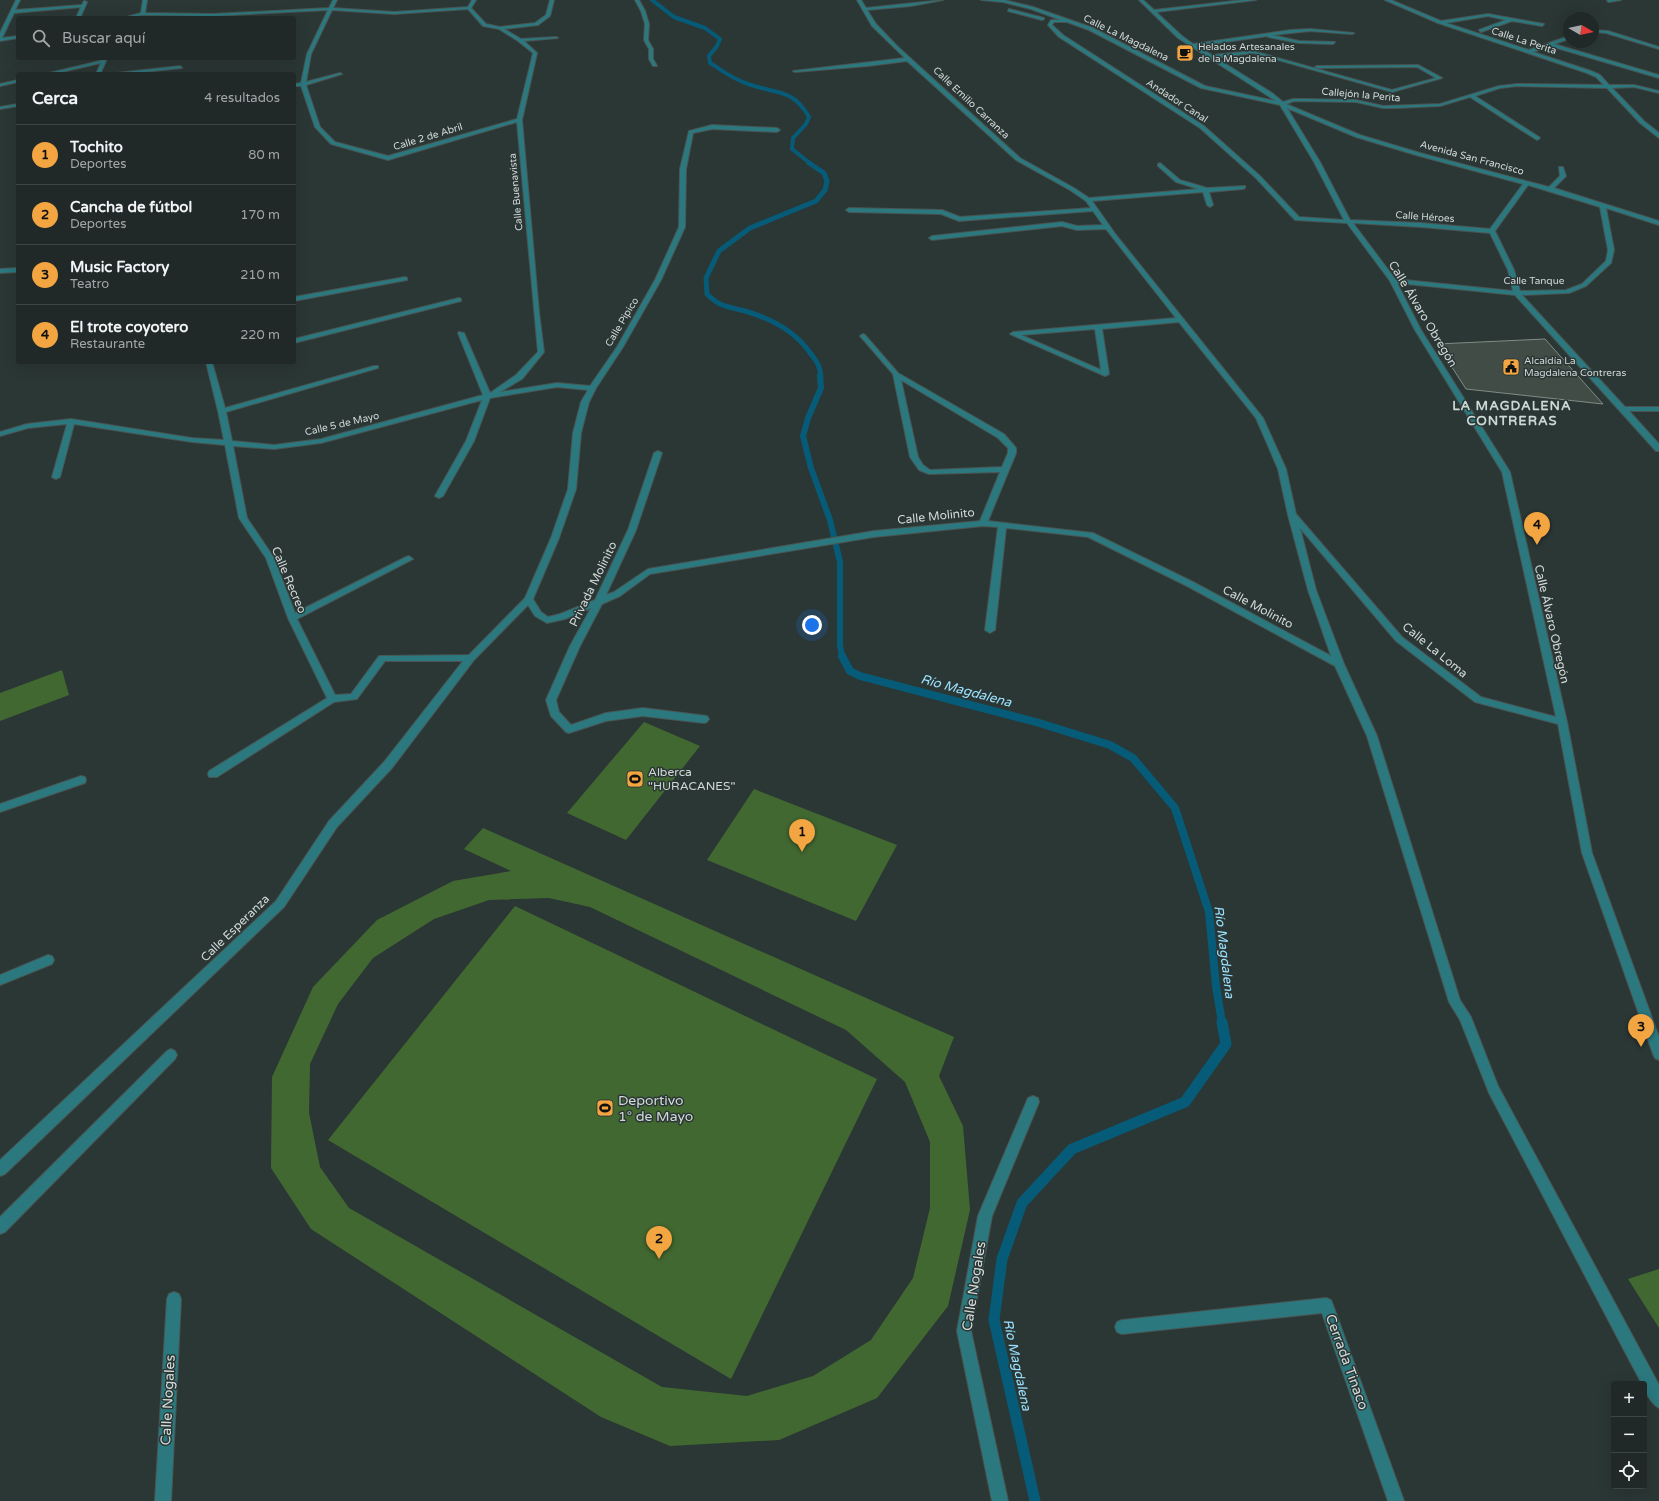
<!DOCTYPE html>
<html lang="es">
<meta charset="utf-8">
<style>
:root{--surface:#202928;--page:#2d3534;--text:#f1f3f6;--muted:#a2a6a8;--line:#3d4545;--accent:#f2a541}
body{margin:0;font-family:"Varela Round",sans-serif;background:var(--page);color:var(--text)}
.controls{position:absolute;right:12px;bottom:12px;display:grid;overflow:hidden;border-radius:4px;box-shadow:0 4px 16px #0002}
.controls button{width:36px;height:36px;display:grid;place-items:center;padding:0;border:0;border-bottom:1px solid var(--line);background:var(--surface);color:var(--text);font:20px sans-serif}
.compass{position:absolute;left:1563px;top:12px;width:36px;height:36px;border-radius:50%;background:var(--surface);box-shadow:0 4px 16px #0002;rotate:99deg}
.you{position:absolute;left:812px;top:625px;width:14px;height:14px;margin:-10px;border:3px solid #fff;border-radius:50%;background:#1a73e8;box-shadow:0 0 0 6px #1a73e833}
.badge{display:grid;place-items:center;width:26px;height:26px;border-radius:50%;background:var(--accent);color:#111;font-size:13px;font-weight:700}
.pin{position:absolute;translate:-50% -33px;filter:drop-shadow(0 1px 2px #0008)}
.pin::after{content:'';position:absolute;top:21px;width:14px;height:12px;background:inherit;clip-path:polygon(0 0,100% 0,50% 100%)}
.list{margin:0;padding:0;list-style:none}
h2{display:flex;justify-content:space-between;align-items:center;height:52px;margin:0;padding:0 16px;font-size:17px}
h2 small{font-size:13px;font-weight:400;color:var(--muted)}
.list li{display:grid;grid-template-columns:26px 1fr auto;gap:12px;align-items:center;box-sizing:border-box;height:60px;padding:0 16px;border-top:1px solid var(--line)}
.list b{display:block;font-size:15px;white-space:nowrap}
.list p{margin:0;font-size:13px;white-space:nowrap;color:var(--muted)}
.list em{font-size:13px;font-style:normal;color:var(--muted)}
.icon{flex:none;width:22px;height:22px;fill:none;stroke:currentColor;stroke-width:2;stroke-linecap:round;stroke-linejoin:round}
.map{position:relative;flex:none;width:1659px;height:1501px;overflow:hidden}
.search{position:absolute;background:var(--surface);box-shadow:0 4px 16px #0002;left:16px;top:16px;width:280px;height:44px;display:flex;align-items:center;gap:10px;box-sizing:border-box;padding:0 14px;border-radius:4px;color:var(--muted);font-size:15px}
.panel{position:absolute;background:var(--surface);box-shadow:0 4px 16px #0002;left:16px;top:72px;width:280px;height:292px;border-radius:4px}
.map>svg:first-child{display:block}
.green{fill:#426831;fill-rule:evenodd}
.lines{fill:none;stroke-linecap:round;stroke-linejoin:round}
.stream-far4{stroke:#065c78;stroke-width:4}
.stream-far3{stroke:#065c78;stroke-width:5}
.stream-far2{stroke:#065c78;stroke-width:6}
.stream-far1{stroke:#065c78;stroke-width:8}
.stream{stroke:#065c78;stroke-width:11}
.building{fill:#424c46;stroke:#818c85}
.minor-casing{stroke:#495452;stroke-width:2}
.minor{fill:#2b787f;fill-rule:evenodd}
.labels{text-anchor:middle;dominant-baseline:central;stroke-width:3;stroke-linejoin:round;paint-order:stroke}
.far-street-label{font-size:10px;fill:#d2d9d8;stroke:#2b3735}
.far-poi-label{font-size:10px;fill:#d2d9d8;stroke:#2b3735;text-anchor:start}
.street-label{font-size:12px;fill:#d2d9d8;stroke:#2b3735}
.poi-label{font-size:12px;fill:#d2d9d8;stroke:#2b3735;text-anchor:start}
.far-district-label{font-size:13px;font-weight:bold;letter-spacing:1px;fill:#cbd9d6;stroke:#2b3735}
.water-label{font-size:13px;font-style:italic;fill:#9be0fe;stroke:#2b3735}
.near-poi-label{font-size:14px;fill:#d2d9d8;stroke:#2b3735;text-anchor:start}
.near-street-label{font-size:14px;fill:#d2d9d8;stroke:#2b3735}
</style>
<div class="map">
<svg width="1659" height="1501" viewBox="0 0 1659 1501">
<rect width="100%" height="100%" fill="#2b3735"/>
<path class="green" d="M 62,670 L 69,695 L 0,721 L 0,693 Z
M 644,722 L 700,746 L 626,840 L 567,813 Z
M 754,789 L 897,845 L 856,921 L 707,860 Z
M 483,828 L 954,1037 L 939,1076 L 963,1126 L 970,1210 L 948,1306 L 877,1398 L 779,1440 L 670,1446 L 601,1417 L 311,1229 L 271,1168 L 272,1077 L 313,987 L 377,920 L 453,881 L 511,871 L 464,849 ZM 549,898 L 590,907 L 846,1030 L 905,1082 L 930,1142 L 930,1208 L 913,1278 L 871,1340 L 813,1376 L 747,1396 L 662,1387 L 349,1208 L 320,1167 L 309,1113 L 310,1064 L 338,1004 L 373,958 L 434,919 L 489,900 Z
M 515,906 L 877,1079 L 731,1379 L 328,1140 Z
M 1659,1269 L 1659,1328 L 1628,1279 Z"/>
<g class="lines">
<path class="stream-far4" d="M 652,0 L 674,17 L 705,28 L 720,39 L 717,46 L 709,56 L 710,63 L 715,66 C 726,74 738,81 751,85 C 778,94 793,89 809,117 L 806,124 L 793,138 L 792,149 L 811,164"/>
<path class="stream-far3" d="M 809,163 L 824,173 L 827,181 L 825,190 L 816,201 L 750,228 L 719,251 L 706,278 L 707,294 C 721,308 727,306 745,311 C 769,318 793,330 808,350 C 816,361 820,364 821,377"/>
<path class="stream-far2" d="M 820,376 L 821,388 L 808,418 L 803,436 L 811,468 L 830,520 L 840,562 L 840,645 L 842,657"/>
<path class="stream-far1" d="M 842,656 L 850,671 L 860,676 L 1036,722 L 1110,745 L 1133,758 L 1175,808 L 1209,912 L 1216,986 L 1222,1023"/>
<path class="stream" d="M 1035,1501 L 994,1320 L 1002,1259 L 1022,1203 L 1072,1149 L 1185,1102 L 1226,1044 L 1222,1022"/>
</g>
<path class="building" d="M 1545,339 L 1603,404 L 1466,389 L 1437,344 Z"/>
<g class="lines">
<g class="minor-casing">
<path id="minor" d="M 16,0 L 20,0 L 15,10 L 82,5 L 84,1 L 87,2 L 80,18 L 76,18 L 81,7 L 14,13 L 2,38 L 18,36 L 18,38 L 0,41 L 0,33 Z
M 143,0 L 147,0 L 145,13 L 213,14 L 329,8 L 333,0 L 337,0 L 333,8 L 394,12 L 468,7 L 472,0 L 476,0 L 471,8 L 486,24 L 500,27 L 535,23 L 546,15 L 550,0 L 554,0 L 550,16 L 538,25 L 504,29 L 521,39 L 556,37 L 558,38 L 524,41 L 537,53 L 522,120 L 539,312 L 544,352 L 522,379 L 500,392 L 557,383 L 590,386 L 617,347 L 655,280 L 679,227 L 680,169 L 689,131 L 712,125 L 777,128 L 780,130 L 777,132 L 712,129 L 693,133 L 686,169 L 685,227 L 661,280 L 623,347 L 596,388 L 589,402 L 581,433 L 576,489 L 559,538 L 533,599 L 541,612 L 548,617 L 560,614 L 595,600 L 628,530 L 654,453 L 658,451 L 662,453 L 636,530 L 606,595 L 614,592 L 648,569 L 874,531 L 980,521 L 1000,472 L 929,474 L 919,470 L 910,457 L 893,374 L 861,337 L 860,336 L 863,334 L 865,335 L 898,373 L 1004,434 L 1016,448 L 1016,453 L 988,521 L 1093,533 L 1193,582 L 1331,656 L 1308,590 L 1288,515 L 1278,469 L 1256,418 L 1179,322 L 1102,329 L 1109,374 L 1105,376 L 1010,334 L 1013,332 L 1176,318 L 1106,229 L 1077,230 L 1062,226 L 932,240 L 929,238 L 932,236 L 1062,222 L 1077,226 L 1103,225 L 1093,211 L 959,221 L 941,214 L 849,212 L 846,210 L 849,208 L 942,210 L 960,217 L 1091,208 L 1086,201 L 1070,190 L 1016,160 L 907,61 L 868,66 L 795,72 L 793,71 L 905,58 L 872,26 L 857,0 L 861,0 L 866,8 L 943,0 L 911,6 L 867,10 L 876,24 L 897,46 L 1020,158 L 1074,188 L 1089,198 L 1199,189 L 1176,182 L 1158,166 L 1158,164 L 1160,163 L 1180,180 L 1207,188 L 1245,186 L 1245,188 L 1243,189 L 1209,192 L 1213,205 L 1210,207 L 1207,205 L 1203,192 L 1092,201 L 1116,235 L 1263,418 L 1286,469 L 1296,514 L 1402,637 L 1481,697 L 1556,717 L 1502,472 L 1415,330 L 1390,281 L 1347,223 L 1295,220 L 1256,178 L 1200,128 L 1059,37 L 1048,25 L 1051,20 L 1061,20 L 1031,9 L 1003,2 L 981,0 L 1004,0 L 1033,7 L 1093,28 L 1205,86 L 1276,101 L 1178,38 L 1139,0 L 1143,0 L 1154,10 L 1243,0 L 1256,0 L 1156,12 L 1182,36 L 1193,44 L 1291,30 L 1310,29 L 1354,33 L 1352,34 L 1310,31 L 1272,35 L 1299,41 L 1335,42 L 1333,44 L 1299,43 L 1268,37 L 1268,36 L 1197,46 L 1212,55 L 1253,51 L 1392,90 L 1436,78 L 1417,67 L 1317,68 L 1315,67 L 1317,66 L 1418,65 L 1442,78 L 1392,92 L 1253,53 L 1216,58 L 1272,93 L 1283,102 L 1293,99 L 1305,99 L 1356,100 L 1383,106 L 1440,104 L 1499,86 L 1517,84 L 1604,85 L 1596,77 L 1587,73 L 1438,23 L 1385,0 L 1391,0 L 1441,21 L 1488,14 L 1544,24 L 1542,26 L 1512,21 L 1481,32 L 1479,30 L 1506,20 L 1488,16 L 1446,23 L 1529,50 L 1569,36 L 1569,39 L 1554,44 L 1659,75 L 1659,78 L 1550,46 L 1533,52 L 1591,71 L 1600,75 L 1609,85 L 1634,85 L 1659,91 L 1659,93 L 1634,87 L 1612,88 L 1644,121 L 1659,133 L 1659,138 L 1640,123 L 1607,88 L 1517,86 L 1500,88 L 1475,96 L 1539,137 L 1540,138 L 1537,140 L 1470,97 L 1440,106 L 1397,108 L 1383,108 L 1356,102 L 1294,101 L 1286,104 L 1360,135 L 1420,153 L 1549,187 L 1560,176 L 1559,167 L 1563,167 L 1566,176 L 1554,188 L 1659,221 L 1659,225 L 1606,208 L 1614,250 L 1611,263 L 1586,286 L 1569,293 L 1522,295 L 1625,407 L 1659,407 L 1659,411 L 1629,411 L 1659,444 L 1659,451 L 1656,451 L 1515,295 L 1397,283 L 1421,330 L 1510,472 L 1567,722 L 1592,853 L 1659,1037 L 1659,1060 L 1655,1058 L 1653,1054 L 1582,853 L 1558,724 L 1475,702 L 1396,641 L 1300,528 L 1316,590 L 1344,664 L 1377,736 L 1460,1000 L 1471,1017 L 1498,1086 L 1659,1385 L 1659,1408 C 1652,1404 1644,1392 1644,1384 L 1642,1384 L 1625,1352 L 1489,1093 L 1460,1020 L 1449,1002 L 1367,736 L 1335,666 L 1187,586 L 1088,537 L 1006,528 L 995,630 L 990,633 L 985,630 L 998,527 L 983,526 L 874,537 L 650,574 L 620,596 L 602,604 L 580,646 L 556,700 L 559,712 L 571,725 L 606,713 L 643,708 L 707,716 L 709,719 L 707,722 L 704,723 L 643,716 L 606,721 L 569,733 L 566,732 L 551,716 L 546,700 L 570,646 L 591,608 L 565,619 L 547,623 L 535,616 L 528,605 L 474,660 L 392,768 L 337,827 L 284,907 L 5,1174 L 0,1176 L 0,1160 L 276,901 L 329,821 L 384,762 L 463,661 L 385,661 L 357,699 L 334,702 L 217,777 L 209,777 L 208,774 L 209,771 L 327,698 L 288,618 L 266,558 L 239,518 L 225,445 L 192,442 L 74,424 L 60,477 L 56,479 L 52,477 L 67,424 L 28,428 L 0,436 L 0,432 L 27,424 L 71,419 L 192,438 L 224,440 L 218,411 L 206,362 L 212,362 L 225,408 L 374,366 L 378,366 L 378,368 L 226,412 L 232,441 L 274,445 L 321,439 L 483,395 L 458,333 L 459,332 L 464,333 L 490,393 L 516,375 L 538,352 L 517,122 L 388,160 L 331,144 L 315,127 L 301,86 L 294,86 L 294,84 L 301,83 L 307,54 L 328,10 L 213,16 L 143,15 L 123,18 L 141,13 ZM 468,9 L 483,26 L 499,29 L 518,41 L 533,53 L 517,119 L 388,156 L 335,142 L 320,127 L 306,85 L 342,74 L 340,73 L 306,82 L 311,54 L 332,10 L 394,14 ZM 1054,22 L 1067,22 L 1089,30 L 1201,88 L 1280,105 L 1314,162 L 1344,220 L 1299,217 L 1260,176 L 1204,126 L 1063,35 L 1052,25 ZM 1287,108 L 1356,137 L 1416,155 L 1523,184 L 1490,229 L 1421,223 L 1350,220 L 1320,162 ZM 1528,185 L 1600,207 L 1608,250 L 1606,261 L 1582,284 L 1566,290 L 1520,291 L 1514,270 L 1495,231 ZM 1353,223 L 1421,227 L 1490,233 L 1508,270 L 1513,291 L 1395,279 ZM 1095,329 L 1101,370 L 1021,335 ZM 901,380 L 998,438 L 1008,448 L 1008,453 L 1002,467 L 930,470 L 923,465 L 918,457 ZM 557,387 L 588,390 L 581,402 L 573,433 L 568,489 L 551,538 L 525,598 L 469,655 L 379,656 L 351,694 L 335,695 L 297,619 L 413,559 L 409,556 L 406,557 L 295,613 L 274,558 L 247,518 L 233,446 L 274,449 L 321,443 L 482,400 L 466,441 L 435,496 L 439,498 L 443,496 L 474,441 L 490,398 Z
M 635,0 L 639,0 L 645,11 L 649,24 L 648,40 L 653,49 L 653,59 L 657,66 L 653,66 L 649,59 L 649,49 L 644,40 L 645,24 L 641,11 Z
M 1608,0 L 1621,0 L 1609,2 L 1607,1 Z
M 1009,9 L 1044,18 L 1044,19 L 1042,20 L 1008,11 Z
M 1593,30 L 1608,31 L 1659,47 L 1659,49 L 1606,33 L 1593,32 Z
M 104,60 L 106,61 L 100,74 L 96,74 L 101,63 L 53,74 L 45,74 Z
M 180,66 L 182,68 L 124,74 L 108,74 Z
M 18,80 L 18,82 L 0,86 L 0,84 Z
M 18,104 L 18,106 L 0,109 L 0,107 Z
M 18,268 L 18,272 L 0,273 L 0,269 Z
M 405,277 L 407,278 L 407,280 L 294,301 L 294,297 Z
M 459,298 L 461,299 L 461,301 L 294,343 L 294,339 Z
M 81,776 L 85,777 L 86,780 L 85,783 L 0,812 L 0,804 Z
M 48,955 L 52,956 L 54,960 L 52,964 L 0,985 L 0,975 Z
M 171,1049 L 175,1051 L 177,1055 L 175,1059 L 5,1232 L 0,1234 L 0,1217 L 167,1051 Z
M 1033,1096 L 1038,1098 L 1039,1102 L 992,1216 L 971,1331 L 1008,1501 L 992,1501 L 957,1331 L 978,1216 L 1028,1098 Z
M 174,1292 L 179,1294 L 181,1299 L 171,1501 L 155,1501 L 167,1299 L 169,1294 Z
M 1326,1298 L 1331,1300 L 1333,1305 L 1404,1501 L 1388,1501 L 1322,1313 L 1122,1334 L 1117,1332 L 1115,1327 L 1117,1322 L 1122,1320 Z"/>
</g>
<use href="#minor" class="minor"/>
</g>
<defs>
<g id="cafe-square" transform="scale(0.9)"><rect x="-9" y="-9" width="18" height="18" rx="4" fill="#f2a541" stroke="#2b3735"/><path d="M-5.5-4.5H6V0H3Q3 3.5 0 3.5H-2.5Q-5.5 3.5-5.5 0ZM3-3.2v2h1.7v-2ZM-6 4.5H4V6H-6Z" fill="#111"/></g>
<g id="civic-square" transform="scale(0.9)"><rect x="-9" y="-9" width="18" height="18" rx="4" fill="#f2a541" stroke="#2b3735"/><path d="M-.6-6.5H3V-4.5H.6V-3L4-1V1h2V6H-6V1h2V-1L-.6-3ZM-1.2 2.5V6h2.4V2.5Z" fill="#111"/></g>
<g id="stadium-square" transform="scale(0.9)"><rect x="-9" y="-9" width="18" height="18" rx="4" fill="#f2a541" stroke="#2b3735"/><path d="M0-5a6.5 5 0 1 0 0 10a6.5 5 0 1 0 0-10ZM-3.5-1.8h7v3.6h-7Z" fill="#111"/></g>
</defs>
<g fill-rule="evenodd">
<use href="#cafe-square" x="1185" y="53"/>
<use href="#civic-square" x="1511" y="367"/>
<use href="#stadium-square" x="635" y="779"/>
<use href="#stadium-square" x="605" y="1108"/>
</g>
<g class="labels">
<g class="far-street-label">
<text transform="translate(1126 38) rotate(26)">Calle La Magdalena</text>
<text transform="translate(1524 41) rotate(18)">Calle La Perita</text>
<text transform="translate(1361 95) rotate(5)">Callejón la Perita</text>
<text transform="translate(1177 101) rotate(33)">Andador Canal</text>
<text transform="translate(971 103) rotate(43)">Calle Emilio Carranza</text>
<text transform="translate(428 137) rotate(-17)">Calle 2 de Abril</text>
<text transform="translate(1472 158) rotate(15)">Avenida San Francisco</text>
<text transform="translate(516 192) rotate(-95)">Calle Buenavista</text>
<text transform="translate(1425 217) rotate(4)">Calle Héroes</text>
<text x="1534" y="281">Calle Tanque</text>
<text transform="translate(622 322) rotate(-59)">Calle Pipico</text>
<text transform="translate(342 424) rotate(-13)">Calle 5 de Mayo</text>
</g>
<g class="far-poi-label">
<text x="1198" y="47">Helados Artesanales<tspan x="1198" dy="12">de la Magdalena</tspan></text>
<text x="1524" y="361">Alcaldía La<tspan x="1524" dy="12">Magdalena Contreras</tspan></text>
</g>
<g class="street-label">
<text transform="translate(1423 314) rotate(59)">Calle Álvaro Obregón</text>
<text transform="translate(936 516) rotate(-6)">Calle Molinito</text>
<text transform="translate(289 580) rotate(67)">Calle Recreo</text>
<text transform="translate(593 584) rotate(-64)">Privada Molinito</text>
<text transform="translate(1258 607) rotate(28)">Calle Molinito</text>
<text transform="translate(1552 624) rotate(77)">Calle Álvaro Obregón</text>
<text transform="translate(1435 650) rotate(39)">Calle La Loma</text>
<text transform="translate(235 928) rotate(-44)">Calle Esperanza</text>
</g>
<g class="poi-label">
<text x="648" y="772">Alberca<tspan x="648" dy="14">"HURACANES"</tspan></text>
</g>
<g class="far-district-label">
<text x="1512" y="406">LA MAGDALENA<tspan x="1512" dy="15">CONTRERAS</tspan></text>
</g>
<g class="water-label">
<text transform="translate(966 691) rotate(15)">Río Magdalena</text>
<text transform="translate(1224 952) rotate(83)">Río Magdalena</text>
<text transform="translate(1017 1365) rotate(78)">Río Magdalena</text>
</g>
<g class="near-poi-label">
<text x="618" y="1100">Deportivo<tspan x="618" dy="16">1° de Mayo</tspan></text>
</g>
<g class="near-street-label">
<text transform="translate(974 1286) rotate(-81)">Calle Nogales</text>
<text transform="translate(1347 1362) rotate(70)">Cerrada Tinaco</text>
<text transform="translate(168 1400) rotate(-87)">Calle Nogales</text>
</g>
</g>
</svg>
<div class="controls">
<button>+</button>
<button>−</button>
<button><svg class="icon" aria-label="locate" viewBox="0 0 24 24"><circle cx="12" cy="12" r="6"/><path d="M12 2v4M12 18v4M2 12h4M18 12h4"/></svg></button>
</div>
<svg class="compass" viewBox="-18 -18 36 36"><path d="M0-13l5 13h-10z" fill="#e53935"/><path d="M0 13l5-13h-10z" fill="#a2a6a8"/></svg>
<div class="you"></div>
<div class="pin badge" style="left:802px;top:852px">1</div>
<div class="pin badge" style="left:659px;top:1259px">2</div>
<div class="pin badge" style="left:1641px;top:1047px">3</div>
<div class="pin badge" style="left:1537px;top:545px">4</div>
<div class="search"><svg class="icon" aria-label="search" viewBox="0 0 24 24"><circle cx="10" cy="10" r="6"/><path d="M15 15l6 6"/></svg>Buscar aquí</div>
<section class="panel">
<h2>Cerca<small>4 resultados</small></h2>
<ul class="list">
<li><span class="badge">1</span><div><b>Tochito</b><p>Deportes</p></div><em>80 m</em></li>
<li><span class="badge">2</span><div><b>Cancha de fútbol</b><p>Deportes</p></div><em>170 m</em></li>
<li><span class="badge">3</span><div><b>Music Factory</b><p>Teatro</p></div><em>210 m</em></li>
<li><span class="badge">4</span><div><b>El trote coyotero</b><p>Restaurante</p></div><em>220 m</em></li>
</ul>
</section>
</div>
